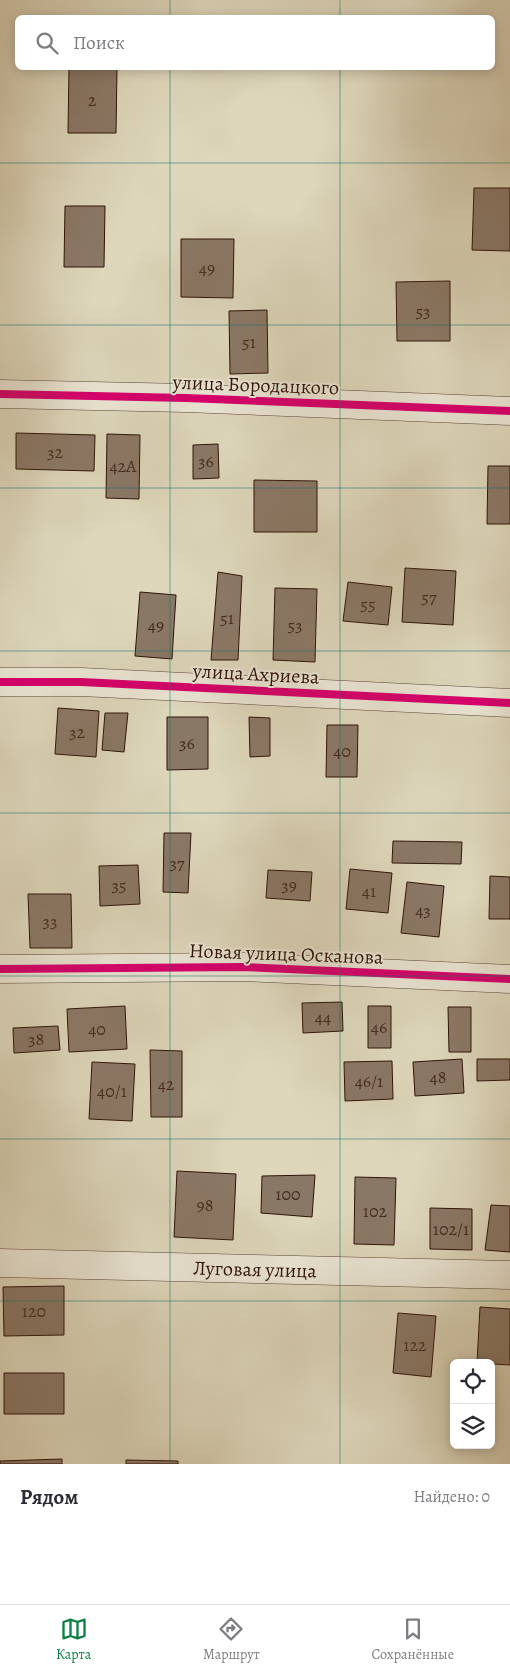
<!DOCTYPE html>
<html lang="ru">
<meta charset="utf-8">
<style>
:root{--surface:#fff;--page:#f7f7f7;--text:#2b2b33;--muted:#7c7c81;--line:#e1e1e2;--accent:#0b8043}
body{margin:0;font-family:Alegreya,serif;background:var(--page);color:var(--text)}
.controls{position:absolute;right:15px;bottom:15px;display:grid;overflow:hidden;border-radius:8px;box-shadow:0 2px 12px #0003}
.controls button{width:45px;height:45px;display:grid;place-items:center;padding:0;border:0;border-bottom:1px solid var(--line);background:var(--surface);color:var(--text);font:25px sans-serif}
.list{margin:0;padding:0;list-style:none}
h2{display:flex;justify-content:space-between;align-items:center;height:65px;margin:0;padding:0 20px;font-size:21px}
h2 small{font-size:16px;font-weight:400;color:var(--muted)}
.icon{flex:none;width:28px;height:28px;fill:none;stroke:currentColor;stroke-width:2;stroke-linecap:round;stroke-linejoin:round}
.map{position:relative;flex:none;width:510px;height:1464px;overflow:hidden}
.search{position:absolute;background:var(--surface);box-shadow:0 2px 12px #0003;left:15px;right:15px;top:15px;height:55px;display:flex;align-items:center;gap:12px;box-sizing:border-box;padding:0 18px;border-radius:8px;color:var(--muted);font-size:19px}
.sheet{height:140px;background:var(--surface)}
nav{display:flex;justify-content:space-around;align-items:center;box-sizing:border-box;height:70px;border-top:1px solid var(--line);background:var(--surface);font-size:14px;color:var(--muted)}
nav a{display:grid;justify-items:center;gap:2px}
nav .on{color:var(--accent)}
.map>svg:first-child{display:block}
.building{fill:#8a7866;stroke:#301309}
.lines{fill:none;stroke-linecap:round;stroke-linejoin:round}
.minor-casing{stroke:#5b4436;stroke-width:29}
.minor{stroke:#e9e4d3;stroke-width:28}
.cycleway-casing{stroke:#e9e4d3;stroke-width:11}
.cycleway{stroke:#d6006c;stroke-width:8}
.grid{fill:none;stroke:#0f766e;stroke-width:1;stroke-opacity:0.55}
.labels{text-anchor:middle;dominant-baseline:central;stroke-width:4;stroke-linejoin:round;paint-order:stroke}
.number-label{font-size:18px;fill:#462c20}
.street-label{font-size:20px;fill:#301309;stroke:#e9e4d3}
</style>
<div class="map">
<svg width="510" height="1464" viewBox="0 0 510 1464">
<rect width="100%" height="100%" fill="#ddd6bb"/>
<filter id="stains"><feTurbulence type="fractalNoise" baseFrequency=".004" numOctaves="4"/><feColorMatrix values="0 0 0 0 .2 0 0 0 0 .09 0 0 0 0 .02 0 0 0 .5 -.17"/></filter>
<radialGradient id="worn" r=".72"><stop offset=".6" stop-color="#630" stop-opacity="0"/><stop offset="1" stop-color="#630" stop-opacity=".3"/></radialGradient>
<path class="building" d="M 69,68 L 117,68 L 116,133 L 68,133 Z
M 474,188 L 510,188 L 510,251 L 472,250 Z
M 65,206 L 105,206 L 104,267 L 64,267 Z
M 181,239 L 234,239 L 233,298 L 181,297 Z
M 450,281 L 450,341 L 397,341 L 396,282 Z
M 267,310 L 268,373 L 230,374 L 229,311 Z
M 16,433 L 95,435 L 94,471 L 16,469 Z
M 107,434 L 140,435 L 139,499 L 106,498 Z
M 218,444 L 219,478 L 193,479 L 193,445 Z
M 488,466 L 510,466 L 510,524 L 487,524 Z
M 254,480 L 317,481 L 317,532 L 254,532 Z
M 405,568 L 456,571 L 453,625 L 402,622 Z
M 218,572 L 242,576 L 238,660 L 211,660 Z
M 348,582 L 392,587 L 388,625 L 343,621 Z
M 275,588 L 317,589 L 315,662 L 273,660 Z
M 140,592 L 176,595 L 172,659 L 135,656 Z
M 58,708 L 99,711 L 96,757 L 55,754 Z
M 105,713 L 128,713 L 124,752 L 102,750 Z
M 167,717 L 208,717 L 208,769 L 167,770 Z
M 249,717 L 270,718 L 270,756 L 250,757 Z
M 327,725 L 358,725 L 357,777 L 326,777 Z
M 164,833 L 191,833 L 188,893 L 163,892 Z
M 393,841 L 462,842 L 461,864 L 392,863 Z
M 138,865 L 140,904 L 100,906 L 99,866 Z
M 350,869 L 392,873 L 388,913 L 346,909 Z
M 268,870 L 312,872 L 310,901 L 266,898 Z
M 490,876 L 510,877 L 510,919 L 489,919 Z
M 407,882 L 444,886 L 439,937 L 401,933 Z
M 28,894 L 71,894 L 72,948 L 30,948 Z
M 342,1002 L 343,1031 L 303,1033 L 302,1003 Z
M 125,1006 L 127,1049 L 69,1052 L 67,1009 Z
M 368,1006 L 391,1006 L 391,1048 L 368,1048 Z
M 448,1007 L 471,1007 L 471,1052 L 449,1052 Z
M 58,1026 L 60,1050 L 14,1053 L 13,1028 Z
M 150,1050 L 182,1051 L 182,1117 L 151,1117 Z
M 462,1059 L 464,1093 L 415,1096 L 413,1062 Z
M 477,1059 L 510,1059 L 510,1080 L 477,1081 Z
M 392,1061 L 393,1099 L 345,1101 L 344,1062 Z
M 92,1062 L 135,1064 L 132,1121 L 89,1119 Z
M 177,1171 L 236,1174 L 233,1240 L 174,1237 Z
M 315,1175 L 312,1217 L 261,1213 L 262,1176 Z
M 355,1177 L 396,1178 L 394,1245 L 354,1244 Z
M 491,1205 L 510,1206 L 510,1252 L 485,1250 Z
M 430,1208 L 472,1209 L 472,1250 L 430,1249 Z
M 64,1286 L 64,1335 L 4,1336 L 3,1287 Z
M 480,1307 L 510,1309 L 510,1365 L 477,1363 Z
M 398,1313 L 436,1316 L 431,1377 L 393,1373 Z
M 4,1373 L 64,1373 L 64,1414 L 4,1414 Z
M 62,1459 L 62,1464 L 0,1464 L 0,1461 Z
M 126,1460 L 178,1461 L 178,1464 L 126,1464 Z"/>
<g class="lines">
<g class="minor-casing">
<g id="minor">
<path d="M 0,394 L 186,398 L 510,411"/>
<path d="M 0,682 L 81,682 L 510,703"/>
<path d="M 0,969 L 243,967 L 510,979"/>
<path id="s1" d="M 0,1263 L 510,1275"/>
</g>
</g>
<use href="#minor" class="minor"/>
<g class="cycleway-casing">
<path id="cycleway" d="M 0,394 L 186,398 L 510,411
M 0,682 L 81,682 L 510,703
M 0,969 L 243,967 L 510,979"/>
</g>
<use href="#cycleway" class="cycleway"/>
</g>
<path class="grid" d="M 170,0 L 170,18M 340,0 L 340,18M 170,68 L 170,1464M 340,68 L 340,1464M 0,163 L 510,163M 0,325 L 510,325M 0,488 L 510,488M 0,651 L 510,651M 0,813 L 510,813M 0,976 L 510,976M 0,1139 L 510,1139M 0,1301 L 510,1301"/>
<g class="labels">
<g class="number-label">
<text x="92" y="100">2</text>
<text x="207" y="268">49</text>
<text x="423" y="311">53</text>
<text x="249" y="342">51</text>
<text x="55" y="452">32</text>
<text x="206" y="461">36</text>
<text x="123" y="466">42А</text>
<text x="429" y="597">57</text>
<text x="368" y="604">55</text>
<text x="227" y="618">51</text>
<text x="156" y="625">49</text>
<text x="295" y="625">53</text>
<text x="77" y="732">32</text>
<text x="187" y="743">36</text>
<text x="342" y="751">40</text>
<text x="177" y="863">37</text>
<text x="119" y="885">35</text>
<text x="289" y="885">39</text>
<text x="369" y="891">41</text>
<text x="423" y="910">43</text>
<text x="50" y="921">33</text>
<text x="323" y="1017">44</text>
<text x="379" y="1027">46</text>
<text x="97" y="1029">40</text>
<text x="36" y="1039">38</text>
<text x="438" y="1077">48</text>
<text x="369" y="1081">46/1</text>
<text x="166" y="1084">42</text>
<text x="112" y="1091">40/1</text>
<text x="288" y="1194">100</text>
<text x="205" y="1205">98</text>
<text x="375" y="1211">102</text>
<text x="451" y="1229">102/1</text>
<text x="34" y="1311">120</text>
<text x="415" y="1345">122</text>
</g>
<g class="street-label">
<text transform="translate(256 385) rotate(2)">улица Бородацкого</text>
<text transform="translate(256 674) rotate(3)">улица Ахриева</text>
<text transform="translate(286 954) rotate(2)">Новая улица Осканова</text>
<text stroke="none"><textPath href="#s1" startOffset="255">Луговая улица</textPath></text>
</g>
</g>
<rect width="100%" height="100%" filter="url(#stains)"/>
<rect width="100%" height="100%" fill="url(#worn)"/>
</svg>
<div class="controls">
<button><svg class="icon" aria-label="locate" viewBox="0 0 24 24"><circle cx="12" cy="12" r="6"/><path d="M12 2v4M12 18v4M2 12h4M18 12h4"/></svg></button>
<button><svg class="icon" aria-label="layers" viewBox="0 0 24 24"><path d="M12 4l9 5-9 5-9-5zM3 14l9 5 9-5"/></svg></button>
</div>
<div class="search"><svg class="icon" aria-label="search" viewBox="0 0 24 24"><circle cx="10" cy="10" r="6"/><path d="M15 15l6 6"/></svg>Поиск</div>
</div>
<section class="sheet">
<h2>Рядом<small>Найдено: 0</small></h2>
<ul class="list">
</ul>
</section>
<nav>
<a class="on"><svg class="icon" aria-label="map" viewBox="0 0 24 24"><path d="M3 6l6-2 6 2 6-2v14l-6 2-6-2-6 2zM9 4v14M15 6v14"/></svg>Карта</a>
<a><svg class="icon" aria-label="directions" viewBox="0 0 24 24"><path d="M12 3l9 9-9 9-9-9zM9 14v-3h6M13 9l2 2-2 2"/></svg>Маршрут</a>
<a><svg class="icon" aria-label="saved" viewBox="0 0 24 24"><path d="M7 4h10v16l-5-4-5 4z"/></svg>Сохранённые</a>
</nav>
